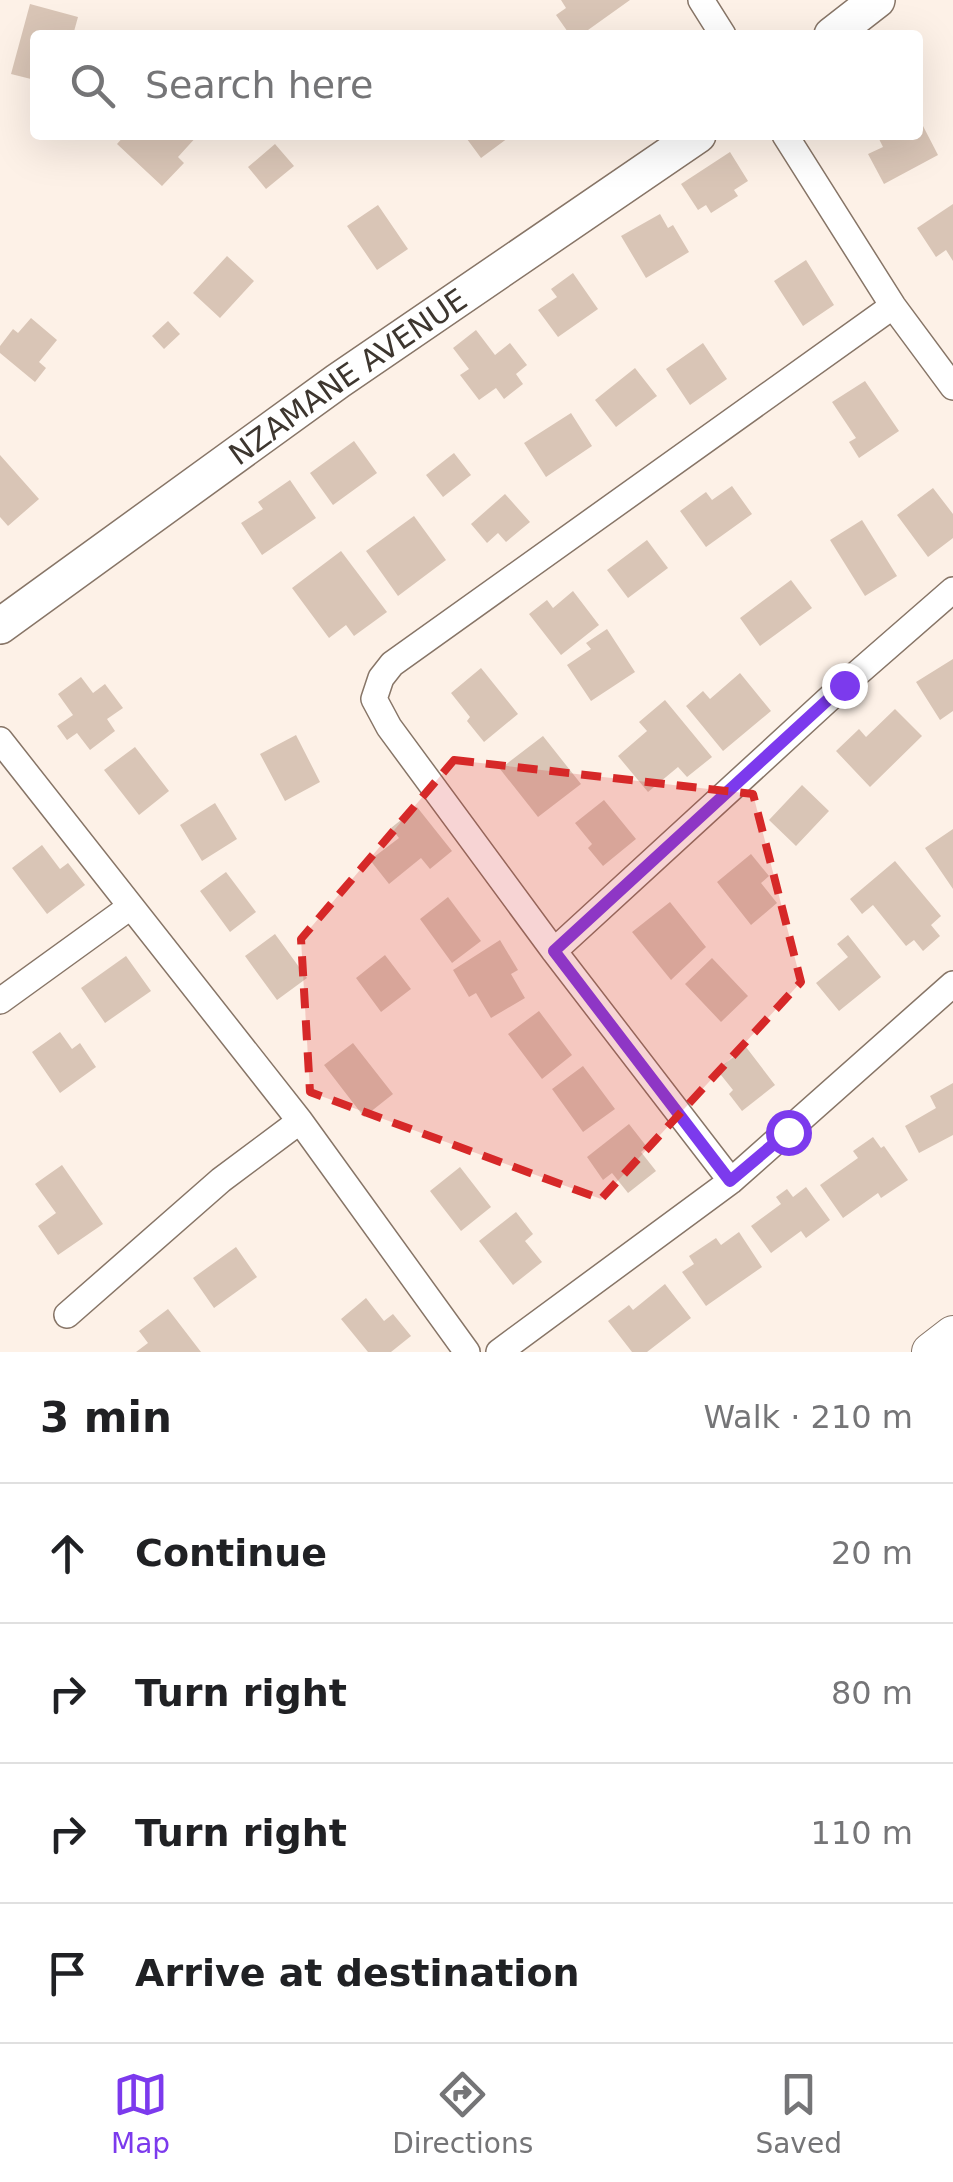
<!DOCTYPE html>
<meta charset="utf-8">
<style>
:root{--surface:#fff;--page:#f6f6f6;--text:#202124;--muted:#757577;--line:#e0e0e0;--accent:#7c3aed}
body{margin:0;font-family:"DejaVu Sans",sans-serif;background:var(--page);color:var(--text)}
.stop{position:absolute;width:30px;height:30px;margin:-22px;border:8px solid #7c3aed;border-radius:50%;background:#fff}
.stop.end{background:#7c3aed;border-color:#fff;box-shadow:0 2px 10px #0008}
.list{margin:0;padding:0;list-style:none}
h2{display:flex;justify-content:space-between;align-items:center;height:130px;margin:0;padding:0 40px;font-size:42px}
h2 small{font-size:32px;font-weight:400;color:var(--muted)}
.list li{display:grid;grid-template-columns:65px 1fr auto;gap:30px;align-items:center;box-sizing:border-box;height:140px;padding:0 40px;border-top:2px solid var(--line)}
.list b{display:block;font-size:38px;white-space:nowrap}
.list em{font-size:32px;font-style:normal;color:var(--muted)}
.icon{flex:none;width:55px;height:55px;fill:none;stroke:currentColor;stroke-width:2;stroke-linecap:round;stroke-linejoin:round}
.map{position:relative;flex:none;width:953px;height:1352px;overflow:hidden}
.search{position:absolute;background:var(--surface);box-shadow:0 10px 40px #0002;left:30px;right:30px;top:30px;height:110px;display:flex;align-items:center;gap:25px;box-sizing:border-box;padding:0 35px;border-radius:10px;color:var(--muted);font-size:38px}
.sheet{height:690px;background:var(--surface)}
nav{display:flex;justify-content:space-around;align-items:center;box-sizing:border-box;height:140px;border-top:2px solid var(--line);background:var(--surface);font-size:28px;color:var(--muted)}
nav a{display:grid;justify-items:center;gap:5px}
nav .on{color:var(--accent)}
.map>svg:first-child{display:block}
.building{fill:#d9c5b6}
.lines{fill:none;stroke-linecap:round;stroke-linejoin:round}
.street-casing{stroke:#877567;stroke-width:28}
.secondary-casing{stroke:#877567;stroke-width:38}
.primary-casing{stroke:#877567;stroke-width:40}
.street{stroke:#fff;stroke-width:25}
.secondary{stroke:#fff;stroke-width:35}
.primary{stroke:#fff;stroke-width:38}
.route{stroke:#7c3aed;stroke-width:12}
.marked{fill:#d62828;fill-opacity:0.2;stroke:#d62828;stroke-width:8;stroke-dasharray:20 12;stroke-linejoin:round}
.labels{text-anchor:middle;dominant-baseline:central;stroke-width:8;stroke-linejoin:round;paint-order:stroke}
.street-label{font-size:30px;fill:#3d362f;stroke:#fff}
</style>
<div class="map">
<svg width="953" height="1352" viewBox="0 0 953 1352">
<rect width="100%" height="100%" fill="#fdf1e7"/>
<path class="building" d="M 561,0 L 630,0 L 581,35 L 570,35 L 556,15 L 566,8 Z
M 30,4 L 78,17 L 73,35 L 35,35 L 35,80 L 11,74 Z
M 923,126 L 938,155 L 884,184 L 868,154 L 883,147 L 879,139 L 887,135 L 918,135 L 918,129 Z
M 125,135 L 198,135 L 178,157 L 184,163 L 162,186 L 117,144 Z
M 464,135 L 512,135 L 481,158 Z
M 275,144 L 294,166 L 266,189 L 248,167 Z
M 730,152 L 748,181 L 734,190 L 738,196 L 711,213 L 706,205 L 698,210 L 681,184 Z
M 953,204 L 953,261 L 946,250 L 936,257 L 917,228 Z
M 378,205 L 408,249 L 377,270 L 347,226 Z
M 660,214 L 668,228 L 673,225 L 689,252 L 646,278 L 621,236 Z
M 227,256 L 254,281 L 220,318 L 193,293 Z
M 806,260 L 834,305 L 803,326 L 774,281 Z
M 573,273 L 598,309 L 558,337 L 538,310 L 557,297 L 551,289 Z
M 31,318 L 57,340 L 39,362 L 46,368 L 35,382 L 0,353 L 0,346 L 13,329 L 18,333 Z
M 168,321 L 180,334 L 164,349 L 152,336 Z
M 476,330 L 495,355 L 510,343 L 527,365 L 516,374 L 523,384 L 504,399 L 496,388 L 479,400 L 460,375 L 469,369 L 453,348 Z
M 703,343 L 727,379 L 690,405 L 666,369 Z
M 635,368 L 657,396 L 616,427 L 595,400 Z
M 865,381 L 899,431 L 859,458 L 849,442 L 856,438 L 832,402 Z
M 571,413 L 592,446 L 546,477 L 524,443 Z
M 354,441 L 377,473 L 333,505 L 310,473 Z
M 454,453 L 471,475 L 443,497 L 426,475 Z
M 0,455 L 39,499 L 8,526 L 0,517 Z
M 290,480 L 316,518 L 262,555 L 241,523 L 263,509 L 258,502 Z
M 732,486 L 752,514 L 706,547 L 680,511 L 706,492 L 712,500 Z
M 933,488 L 953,514 L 953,538 L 928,557 L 897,515 Z
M 505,494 L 530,522 L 506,542 L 498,533 L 487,543 L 471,524 Z
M 414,516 L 446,560 L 398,596 L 366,551 Z
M 862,520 L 897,576 L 865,596 L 830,540 Z
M 647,540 L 668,568 L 628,598 L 607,570 Z
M 341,551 L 387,612 L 354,636 L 346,625 L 329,638 L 292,588 Z
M 791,580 L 812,608 L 760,646 L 740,618 Z
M 573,591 L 599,625 L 561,655 L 529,614 L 547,600 L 553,608 Z
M 607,629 L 635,672 L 591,701 L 567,665 L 591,649 L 586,643 Z
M 953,659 L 953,711 L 940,720 L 916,682 Z
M 481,668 L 518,714 L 484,742 L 467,721 L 470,717 L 451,693 Z
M 740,673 L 771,711 L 723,751 L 686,706 L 703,691 L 710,699 Z
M 81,677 L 93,693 L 105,684 L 123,708 L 107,719 L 115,731 L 90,750 L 77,733 L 67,740 L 57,726 L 73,715 L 58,694 Z
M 665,700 L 712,757 L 687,777 L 678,767 L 648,792 L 618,756 L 647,731 L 639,722 Z
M 895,709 L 922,736 L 870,787 L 836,751 L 859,729 L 866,737 Z
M 296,735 L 320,782 L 285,801 L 260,754 Z
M 543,736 L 581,784 L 538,817 L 500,769 Z
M 135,747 L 169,791 L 139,815 L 104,770 Z
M 802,785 L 829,811 L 796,846 L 769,820 Z
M 604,800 L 636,839 L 603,866 L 588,848 L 592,844 L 575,823 Z
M 215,803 L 237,839 L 202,861 L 180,825 Z
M 417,807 L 452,851 L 430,869 L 421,858 L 389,884 L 370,860 L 399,838 L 391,828 Z
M 953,829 L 953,889 L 925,848 Z
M 42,845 L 60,869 L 68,863 L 85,885 L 47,914 L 12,868 Z
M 751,854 L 769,876 L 761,883 L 777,903 L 751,925 L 717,882 Z
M 895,861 L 941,916 L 931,925 L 940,936 L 923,951 L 914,940 L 906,946 L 873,905 L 862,914 L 850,899 Z
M 226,872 L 256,912 L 230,932 L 200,891 Z
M 448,897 L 481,941 L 452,963 L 420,919 Z
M 670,902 L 706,947 L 671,980 L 632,932 Z
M 275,934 L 307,978 L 277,1000 L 245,956 Z
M 848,935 L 881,977 L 839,1011 L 816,983 L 848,957 L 837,944 Z
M 500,940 L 518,970 L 511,974 L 525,998 L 491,1018 L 476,993 L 469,997 L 453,970 Z
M 385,955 L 411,989 L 381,1012 L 356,978 Z
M 126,956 L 151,991 L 105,1023 L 81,988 Z
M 712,958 L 748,996 L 721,1022 L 685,984 Z
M 539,1011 L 572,1055 L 542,1079 L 508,1034 Z
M 60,1032 L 72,1049 L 80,1043 L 96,1067 L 60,1093 L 32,1052 Z
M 353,1043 L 393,1094 L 364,1117 L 324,1065 Z
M 746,1047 L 775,1085 L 742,1111 L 729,1094 L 733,1090 L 717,1070 Z
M 583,1066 L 615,1109 L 583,1132 L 552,1089 Z
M 953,1083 L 953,1135 L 919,1153 L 905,1126 L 936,1108 L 930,1096 Z
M 629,1124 L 647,1147 L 641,1152 L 656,1171 L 628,1193 L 612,1173 L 603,1180 L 587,1157 Z
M 873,1137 L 881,1148 L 884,1146 L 908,1180 L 881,1198 L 878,1193 L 843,1218 L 820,1185 L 858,1158 L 853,1151 Z
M 62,1165 L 103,1224 L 58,1255 L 38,1226 L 56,1213 L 35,1184 Z
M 460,1167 L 491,1207 L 461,1231 L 430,1191 Z
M 806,1187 L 830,1220 L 806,1238 L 801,1231 L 771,1253 L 751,1226 L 781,1204 L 776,1197 L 787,1189 L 793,1197 Z
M 516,1212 L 533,1234 L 525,1241 L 542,1262 L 513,1285 L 479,1241 Z
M 739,1232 L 762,1267 L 706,1306 L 682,1272 L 694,1264 L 689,1256 L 716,1238 L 721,1245 Z
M 236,1247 L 257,1277 L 214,1308 L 193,1278 Z
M 665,1284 L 691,1318 L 647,1352 L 632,1352 L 608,1321 L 629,1305 L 633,1310 Z
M 366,1298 L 384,1321 L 393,1314 L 411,1336 L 391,1352 L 368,1352 L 341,1319 Z
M 168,1309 L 201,1352 L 136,1352 L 148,1343 L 139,1331 Z"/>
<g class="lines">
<g class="street-casing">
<path id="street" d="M 701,0 L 723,35
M 785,135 L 893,306 L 953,387
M 0,740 L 300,1121 L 467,1352
M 554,951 L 844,685 L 953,590
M 0,1001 L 130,907
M 731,1181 L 554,951 L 389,727 L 374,699 L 381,678 L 392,664 L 893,306
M 67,1315 L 221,1180 L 300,1121
M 499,1352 L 731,1181 L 953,984"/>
</g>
<g class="secondary-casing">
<g id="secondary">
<path d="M 832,35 L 877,0"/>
<path id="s1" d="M 0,626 L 338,381 L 698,135"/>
</g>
</g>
<g class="primary-casing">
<path id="primary" d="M 931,1352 L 953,1335"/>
</g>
<use href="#street" class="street"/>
<use href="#secondary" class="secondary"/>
<use href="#primary" class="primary"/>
</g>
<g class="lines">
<path class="route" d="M 788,1132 L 730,1181 L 554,951 L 844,685"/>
</g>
<path class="marked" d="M 454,760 L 753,794 L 801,982 L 601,1199 L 310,1092 L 301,939 Z"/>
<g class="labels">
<g class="street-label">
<text stroke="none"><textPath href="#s1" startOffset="428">NZAMANE AVENUE</textPath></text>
</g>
</g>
</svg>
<div class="stop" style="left:788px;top:1132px"></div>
<div class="stop end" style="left:844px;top:685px"></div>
<div class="search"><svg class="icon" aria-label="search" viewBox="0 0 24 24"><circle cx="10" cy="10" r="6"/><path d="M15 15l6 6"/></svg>Search here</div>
</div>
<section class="sheet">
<h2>3 min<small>Walk · 210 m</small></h2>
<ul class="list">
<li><svg class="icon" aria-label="ahead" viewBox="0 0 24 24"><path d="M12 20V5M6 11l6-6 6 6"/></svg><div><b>Continue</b></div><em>20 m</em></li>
<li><svg class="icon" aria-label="right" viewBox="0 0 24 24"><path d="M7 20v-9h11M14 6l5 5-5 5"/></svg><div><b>Turn right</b></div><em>80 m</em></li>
<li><svg class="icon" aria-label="right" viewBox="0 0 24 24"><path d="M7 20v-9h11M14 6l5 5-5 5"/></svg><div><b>Turn right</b></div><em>110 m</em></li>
<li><svg class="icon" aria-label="arrive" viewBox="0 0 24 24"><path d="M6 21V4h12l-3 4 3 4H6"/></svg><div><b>Arrive at destination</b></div></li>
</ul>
</section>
<nav>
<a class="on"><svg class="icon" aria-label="map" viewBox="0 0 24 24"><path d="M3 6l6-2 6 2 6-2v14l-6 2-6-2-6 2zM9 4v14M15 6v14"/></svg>Map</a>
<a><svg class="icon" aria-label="directions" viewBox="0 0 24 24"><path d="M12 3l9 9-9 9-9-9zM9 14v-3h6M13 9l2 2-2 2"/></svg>Directions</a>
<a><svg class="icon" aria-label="saved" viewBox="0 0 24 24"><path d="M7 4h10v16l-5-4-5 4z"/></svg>Saved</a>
</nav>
